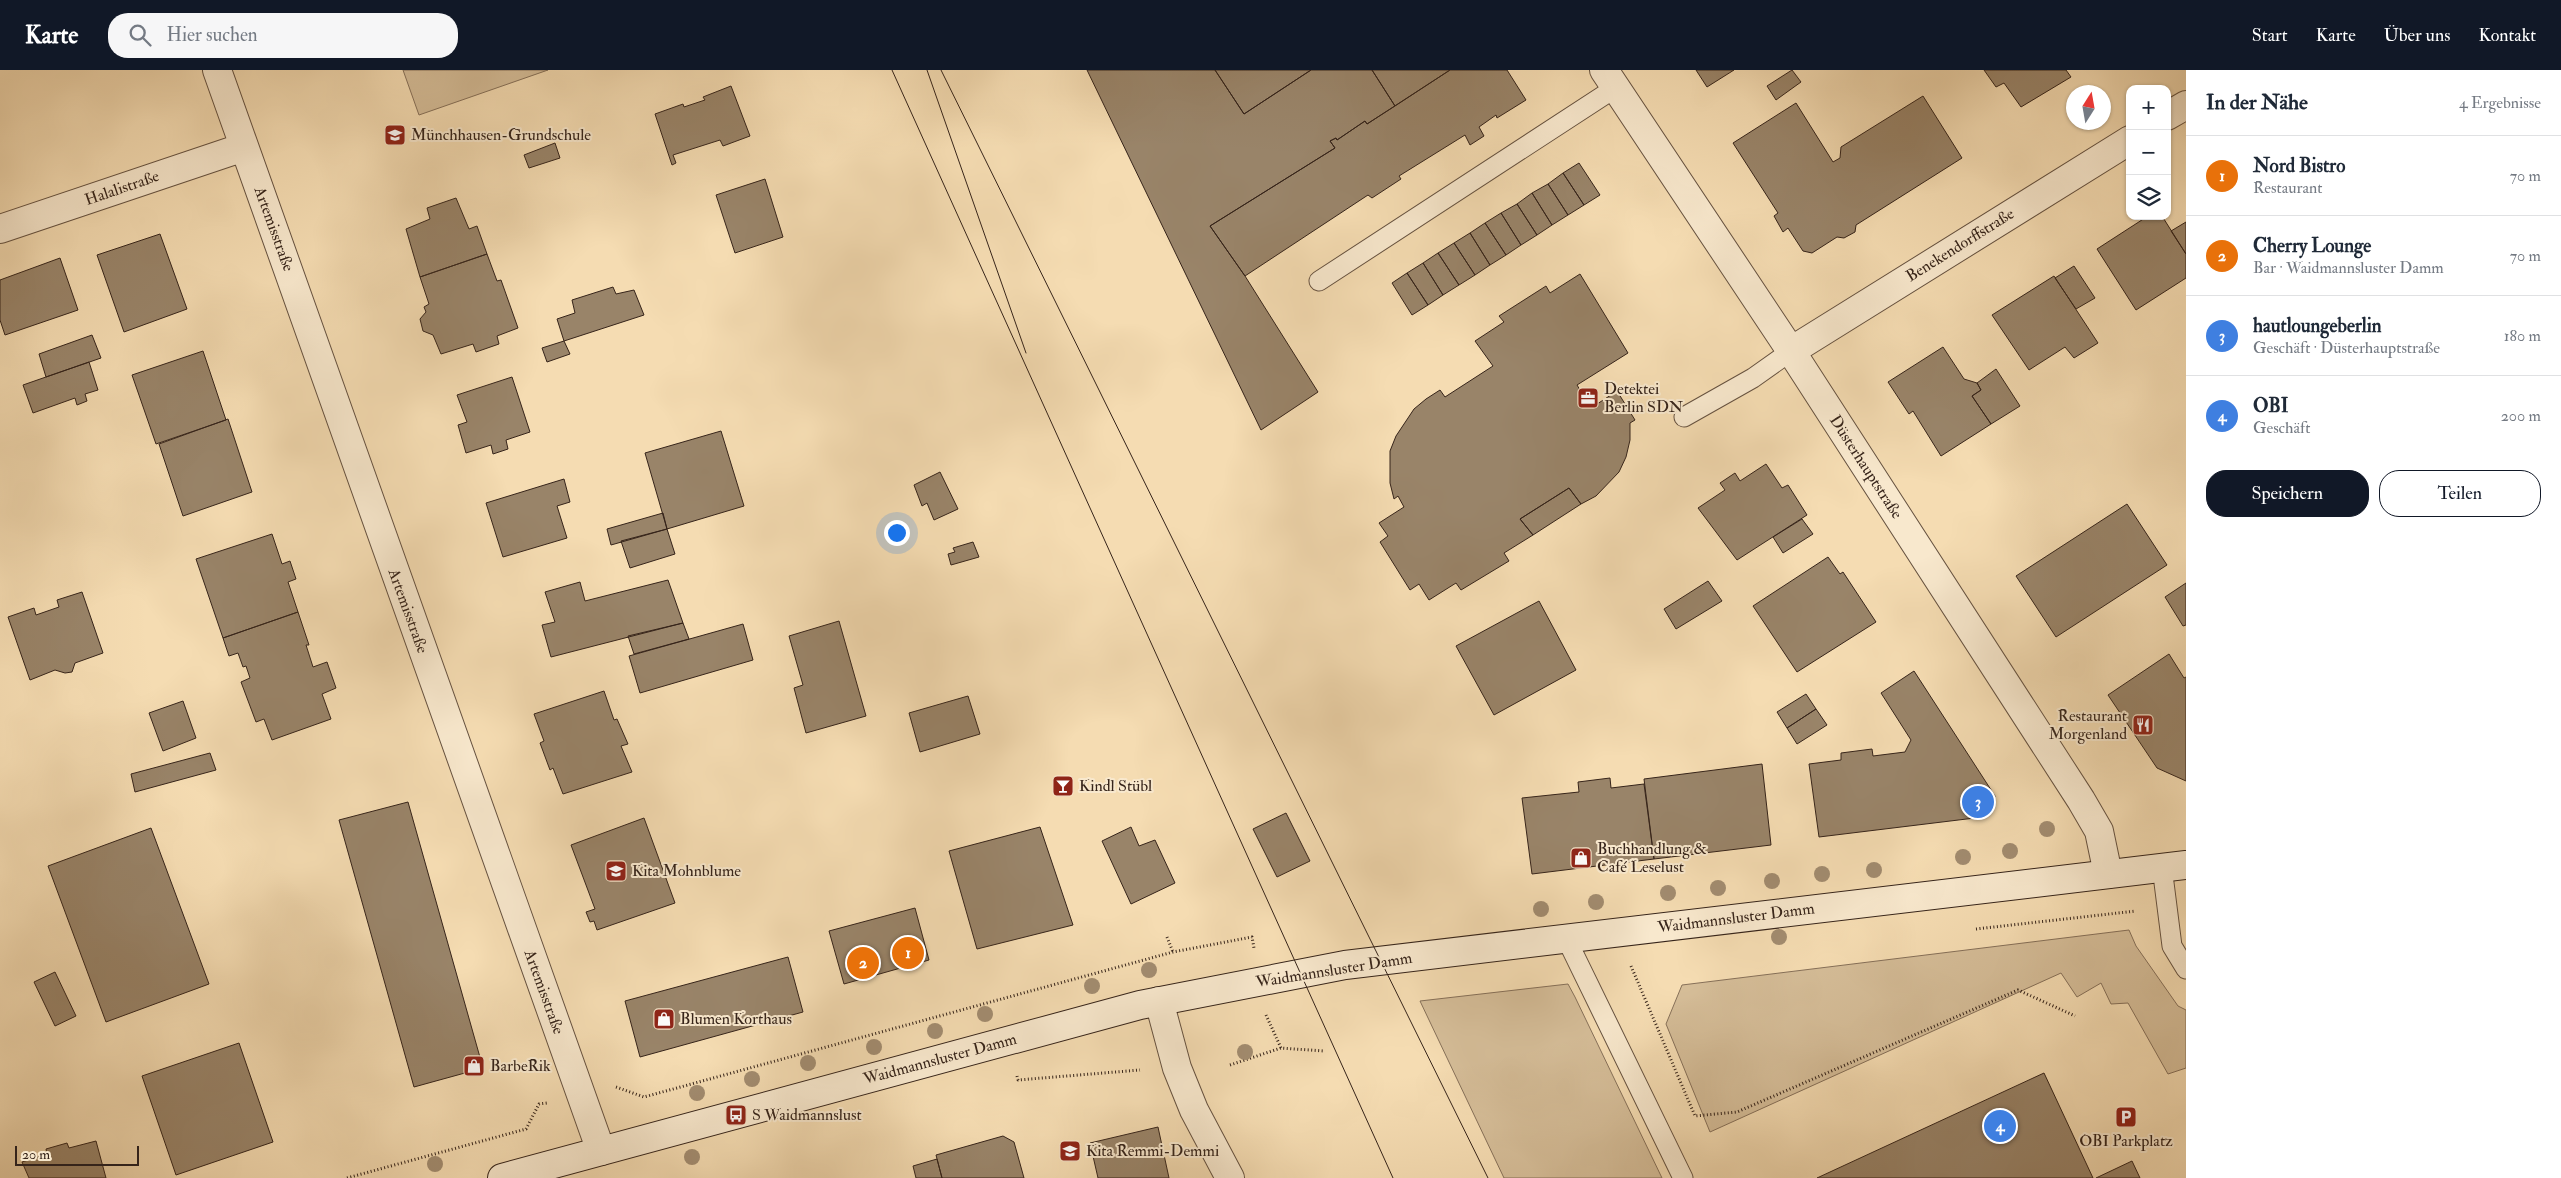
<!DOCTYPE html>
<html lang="de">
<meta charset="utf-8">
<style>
:root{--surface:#fff;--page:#f6f6f7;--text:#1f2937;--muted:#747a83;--line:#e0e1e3;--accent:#111827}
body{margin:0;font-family:"IM FELL Double Pica",serif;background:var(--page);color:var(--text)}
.controls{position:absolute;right:15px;top:15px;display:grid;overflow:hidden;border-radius:10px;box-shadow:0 1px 4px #0004}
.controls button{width:45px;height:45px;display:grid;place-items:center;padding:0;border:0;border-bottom:1px solid var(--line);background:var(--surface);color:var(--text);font:25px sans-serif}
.compass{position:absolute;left:2066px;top:15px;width:45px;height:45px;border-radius:50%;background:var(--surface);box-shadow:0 1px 4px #0004;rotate:11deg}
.scale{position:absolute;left:15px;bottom:12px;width:124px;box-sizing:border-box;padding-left:5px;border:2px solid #36241a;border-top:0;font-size:14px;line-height:18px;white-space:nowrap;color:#36241a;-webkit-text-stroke:4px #f8e8cd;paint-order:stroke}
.you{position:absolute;left:896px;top:462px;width:18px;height:18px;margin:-12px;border:4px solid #fff;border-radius:50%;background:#1a73e8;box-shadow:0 0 0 8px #1a73e833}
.badge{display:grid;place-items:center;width:32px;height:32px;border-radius:50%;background:var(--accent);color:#fff;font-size:16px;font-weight:700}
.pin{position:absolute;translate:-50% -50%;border:2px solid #fff;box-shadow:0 1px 5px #0006}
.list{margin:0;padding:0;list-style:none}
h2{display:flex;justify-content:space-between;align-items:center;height:65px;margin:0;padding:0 20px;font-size:21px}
h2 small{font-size:16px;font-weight:400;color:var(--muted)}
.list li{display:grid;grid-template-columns:32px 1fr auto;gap:15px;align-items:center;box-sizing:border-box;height:80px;padding:0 20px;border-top:1px solid var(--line)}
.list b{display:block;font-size:19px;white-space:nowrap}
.list p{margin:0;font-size:16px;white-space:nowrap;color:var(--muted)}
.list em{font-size:16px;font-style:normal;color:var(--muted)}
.actions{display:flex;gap:10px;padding:15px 20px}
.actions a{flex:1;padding:11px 0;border:1px solid var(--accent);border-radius:20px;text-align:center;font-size:18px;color:var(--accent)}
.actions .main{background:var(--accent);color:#fff}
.icon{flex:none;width:28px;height:28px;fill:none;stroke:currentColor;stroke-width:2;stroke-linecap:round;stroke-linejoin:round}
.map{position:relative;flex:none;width:2186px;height:1108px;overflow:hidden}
header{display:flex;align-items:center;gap:30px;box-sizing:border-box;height:70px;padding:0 25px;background:var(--accent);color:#fff}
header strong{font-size:24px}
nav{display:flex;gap:28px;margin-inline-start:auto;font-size:18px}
.search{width:350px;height:45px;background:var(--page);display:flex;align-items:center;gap:12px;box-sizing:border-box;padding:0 18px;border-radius:20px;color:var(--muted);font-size:19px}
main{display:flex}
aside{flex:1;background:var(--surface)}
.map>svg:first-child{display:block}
.green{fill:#d5bd98;stroke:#867059}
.building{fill:#998469;stroke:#36241a}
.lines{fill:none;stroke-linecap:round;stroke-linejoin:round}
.service-casing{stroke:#665240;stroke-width:21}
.minor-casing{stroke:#665240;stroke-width:30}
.tertiary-casing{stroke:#665240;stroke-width:30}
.secondary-casing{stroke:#36241a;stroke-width:30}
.path{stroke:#36241a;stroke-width:3;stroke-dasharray:1 2.5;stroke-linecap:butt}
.service{stroke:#f8e8cd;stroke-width:19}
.minor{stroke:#f8e8cd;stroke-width:28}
.tertiary{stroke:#f8e8cd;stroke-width:28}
.secondary{stroke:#f8e8cd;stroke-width:28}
.tram{stroke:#36241a;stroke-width:1}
.tree{fill:#a28c70}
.labels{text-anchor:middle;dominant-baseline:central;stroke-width:4;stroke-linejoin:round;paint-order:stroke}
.poi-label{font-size:16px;fill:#36241a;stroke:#f8e8cd;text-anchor:start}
.street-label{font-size:16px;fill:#36241a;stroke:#f8e8cd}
</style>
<header>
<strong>Karte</strong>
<div class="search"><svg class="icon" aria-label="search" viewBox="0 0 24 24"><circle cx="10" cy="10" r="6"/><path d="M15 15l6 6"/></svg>Hier suchen</div>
<nav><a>Start</a><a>Karte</a><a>Über uns</a><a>Kontakt</a></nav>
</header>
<main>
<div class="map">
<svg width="2186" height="1108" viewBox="0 0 2186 1108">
<rect width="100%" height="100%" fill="#f5dcb2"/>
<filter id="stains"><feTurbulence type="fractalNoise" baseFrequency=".004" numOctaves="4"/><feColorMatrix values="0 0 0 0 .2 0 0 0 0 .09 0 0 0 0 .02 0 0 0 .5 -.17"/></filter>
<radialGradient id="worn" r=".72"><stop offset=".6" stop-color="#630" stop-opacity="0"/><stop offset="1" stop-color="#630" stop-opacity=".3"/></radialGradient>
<path class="green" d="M 403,0 L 548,0 L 419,45 Z
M 2129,860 L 2136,876 L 2178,936 L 2186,940 L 2186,998 L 2168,1004 L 2128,933 L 2111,934 L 2101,913 L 2077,927 L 2061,903 L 1710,1062 L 1666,954 L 1682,915 Z
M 1568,914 L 1575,927 L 1662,1108 L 1504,1108 L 1420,931 Z"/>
<path class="building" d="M 1087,0 L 1215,0 L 1244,44 L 1311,0 L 1372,0 L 1395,36 L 1367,54 L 1365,51 L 1337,70 L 1336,68 L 1330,71 L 1335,78 L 1210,156 L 1245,206 L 1318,322 L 1261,360 Z
M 1215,0 L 1311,0 L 1244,44 Z
M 1372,0 L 1450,0 L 1395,36 Z
M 1450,0 L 1507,0 L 1526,30 L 1497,48 L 1496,45 L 1479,57 L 1484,66 L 1470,75 L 1465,65 L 1399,106 L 1401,109 L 1372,128 L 1368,125 L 1245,206 L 1210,156 L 1335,78 L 1330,71 L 1336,68 L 1337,70 L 1365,51 L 1367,54 Z
M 1696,0 L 1734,0 L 1707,17 Z
M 1792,0 L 1801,12 L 1776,30 L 1767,16 Z
M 1984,0 L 2066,0 L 2071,7 L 2021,37 L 2004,13 L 1996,17 Z
M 731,16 L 750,66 L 723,76 L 720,70 L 673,85 L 676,93 L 672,95 L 655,44 L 683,34 L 684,37 L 705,30 L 703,27 Z
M 1923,26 L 1962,88 L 1856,155 L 1855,162 L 1844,168 L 1837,167 L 1812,183 L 1803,181 L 1788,158 L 1783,162 L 1774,146 L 1778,143 L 1733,73 L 1796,33 L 1833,92 L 1840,88 L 1841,77 Z
M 555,73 L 560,88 L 529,98 L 524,85 Z
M 1579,93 L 1600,125 L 1584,135 L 1563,103 Z
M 1563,103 L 1584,135 L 1568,145 L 1548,114 Z
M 765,109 L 783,167 L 735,183 L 716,125 Z
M 1548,114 L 1568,145 L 1552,155 L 1532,123 Z
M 1532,123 L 1552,155 L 1537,165 L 1517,134 Z
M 456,128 L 469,159 L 477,156 L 487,184 L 420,207 L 406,159 L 430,149 L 427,138 Z
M 1517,134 L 1537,165 L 1521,175 L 1501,143 Z
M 1501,143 L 1521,175 L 1506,185 L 1485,153 Z
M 2148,146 L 2162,146 L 2186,184 L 2186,208 L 2136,240 L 2097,179 Z
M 2186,152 L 2186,184 L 2171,161 Z
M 1485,153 L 1506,185 L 1490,195 L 1470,163 Z
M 1470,163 L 1490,195 L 1475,205 L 1454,173 Z
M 160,164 L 187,239 L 124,262 L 97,185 Z
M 1454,173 L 1475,205 L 1459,215 L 1438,183 Z
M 1438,183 L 1459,215 L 1443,225 L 1423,193 Z
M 487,184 L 497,211 L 501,210 L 518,258 L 497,266 L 499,274 L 476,282 L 473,274 L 441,284 L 433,265 L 423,261 L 420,249 L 426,242 L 424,237 L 429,234 L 420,207 Z
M 60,188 L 78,240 L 5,265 L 0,250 L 0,210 Z
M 1423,193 L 1443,225 L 1428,235 L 1407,203 Z
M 2074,196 L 2095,228 L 2076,239 L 2055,208 Z
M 1407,203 L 1428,235 L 1412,245 L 1392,213 Z
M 1580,204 L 1628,283 L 1577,315 L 1591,338 L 1617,321 L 1635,350 L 1630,353 L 1630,370 L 1626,387 L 1619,402 L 1596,426 L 1581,434 L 1569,418 L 1520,449 L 1533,465 L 1504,483 L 1509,491 L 1461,520 L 1456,513 L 1429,530 L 1419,514 L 1410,520 L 1380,472 L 1388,466 L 1379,453 L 1404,437 L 1398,426 L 1394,429 L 1390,413 L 1390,381 L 1396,366 L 1414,339 L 1426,329 L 1440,320 L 1445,327 L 1493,296 L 1475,271 L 1504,252 L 1499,246 L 1546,216 L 1550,223 Z
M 2054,206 L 2098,273 L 2074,288 L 2065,277 L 2029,300 L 1992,245 Z
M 613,217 L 616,224 L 634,220 L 644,245 L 564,271 L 557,249 L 575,243 L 572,230 Z
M 92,265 L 101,288 L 46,307 L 39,284 Z
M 564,271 L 570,284 L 547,292 L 542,278 Z
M 1943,277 L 1964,309 L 1977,313 L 1981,320 L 1972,326 L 1991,354 L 1941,386 L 1913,341 L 1909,344 L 1888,312 Z
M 203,281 L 226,350 L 156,374 L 132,305 Z
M 89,292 L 98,320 L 85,324 L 87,331 L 77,335 L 75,328 L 33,343 L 23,315 Z
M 1996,299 L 2020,336 L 1991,354 L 1972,326 L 1981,320 L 1977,313 Z
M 512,307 L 530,362 L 506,370 L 508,379 L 493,384 L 491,375 L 466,383 L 458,355 L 467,352 L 457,325 Z
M 228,349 L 252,422 L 183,446 L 159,374 Z
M 721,361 L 744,436 L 667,459 L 645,383 Z
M 1766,394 L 1782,418 L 1788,415 L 1807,445 L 1737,490 L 1698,438 L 1725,420 L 1720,413 L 1735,403 L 1740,411 Z
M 940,402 L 958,439 L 934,450 L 927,433 L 922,436 L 914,415 Z
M 564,409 L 570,432 L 557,436 L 567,468 L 503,487 L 486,433 Z
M 1569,418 L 1581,434 L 1533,465 L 1520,449 Z
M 2127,434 L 2167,495 L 2056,567 L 2016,506 Z
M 663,443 L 667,459 L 611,475 L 607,459 Z
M 1802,449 L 1813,464 L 1783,483 L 1773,467 Z
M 667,459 L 675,484 L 630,498 L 621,471 Z
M 272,464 L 282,494 L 290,491 L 296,509 L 288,512 L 298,542 L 223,568 L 196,489 Z
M 973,472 L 979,487 L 951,495 L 948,484 L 955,482 L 953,478 Z
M 1828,487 L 1840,504 L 1843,502 L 1876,552 L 1797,602 L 1753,536 Z
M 668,510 L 683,553 L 551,587 L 542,555 L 555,552 L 545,522 L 580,512 L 585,531 Z
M 1708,511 L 1722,531 L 1676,559 L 1664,539 Z
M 2186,513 L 2186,555 L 2183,556 L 2165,527 Z
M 82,522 L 103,583 L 75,593 L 72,602 L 65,603 L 55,600 L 30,610 L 8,547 L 34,538 L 36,545 L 59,537 L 57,530 Z
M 1539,531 L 1576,600 L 1494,645 L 1456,576 Z
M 298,542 L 309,575 L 306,575 L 313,597 L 327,592 L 336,618 L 322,624 L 331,649 L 272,670 L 264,649 L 256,652 L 241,612 L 250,608 L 246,596 L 243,597 L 238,583 L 229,586 L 223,568 Z
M 839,551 L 866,646 L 806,663 L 794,618 L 803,615 L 789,566 Z
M 683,553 L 689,569 L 634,584 L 628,566 Z
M 743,554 L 753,590 L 640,623 L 629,586 Z
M 2169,584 L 2184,608 L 2186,607 L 2186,711 L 2157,698 L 2108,625 Z
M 1914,601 L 1995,726 L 1989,742 L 1983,747 L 1819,767 L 1809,694 L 1841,690 L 1841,683 L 1872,679 L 1873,686 L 1905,682 L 1911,670 L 1881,623 Z
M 604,621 L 614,650 L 617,649 L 628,674 L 621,676 L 632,702 L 563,724 L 553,698 L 550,700 L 540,673 L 544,671 L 534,644 Z
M 1806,624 L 1816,639 L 1787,658 L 1777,642 Z
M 968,626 L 980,664 L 920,682 L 909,643 Z
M 183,631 L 196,668 L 163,681 L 149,643 Z
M 1816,639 L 1827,655 L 1797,674 L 1787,658 Z
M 210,683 L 216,700 L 135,722 L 131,704 Z
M 1762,694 L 1771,775 L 1654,789 L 1644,709 Z
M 1610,708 L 1611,718 L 1644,714 L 1654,789 L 1532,804 L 1522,728 L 1579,722 L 1578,712 Z
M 408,732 L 483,998 L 414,1017 L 339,750 Z
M 1286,743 L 1310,791 L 1277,807 L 1253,759 Z
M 644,748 L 675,833 L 597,860 L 594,851 L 590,852 L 586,842 L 595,839 L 571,775 Z
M 1040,757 L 1073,855 L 977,879 L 949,781 Z
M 1131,757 L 1139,776 L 1155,770 L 1175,813 L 1131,834 L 1102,771 Z
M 151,758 L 209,914 L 106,952 L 48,796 Z
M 915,838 L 929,890 L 844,914 L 829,861 Z
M 788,887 L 803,942 L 640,987 L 625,931 Z
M 55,902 L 76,946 L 55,956 L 34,912 Z
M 239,973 L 273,1072 L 176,1105 L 142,1006 Z
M 2044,1003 L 2093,1108 L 1817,1108 Z
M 1158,1057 L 1169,1108 L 1098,1108 L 1090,1073 Z
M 1003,1066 L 1014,1072 L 1024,1108 L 942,1108 L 936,1085 Z
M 96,1071 L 106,1108 L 29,1108 L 22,1092 L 47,1084 L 46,1079 L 67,1073 L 69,1078 Z
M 937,1089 L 942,1108 L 916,1108 L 913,1096 Z
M 2132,1091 L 2140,1108 L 2096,1108 Z"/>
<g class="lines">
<g class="service-casing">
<path id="service" d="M 1319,211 L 1615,18
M 1684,347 L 1753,308 L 1791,281
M 2162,797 L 2172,876 L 2186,899
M 1566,868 L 1683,1108"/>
</g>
<g class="minor-casing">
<path id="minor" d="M 217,0 L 601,1081
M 1604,0 L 1791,281 L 2081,730 L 2099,761 L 2108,804
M 2167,46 L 2186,35
M 0,159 L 244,77
M 1791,281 L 2130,70"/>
</g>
<g class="tertiary-casing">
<path id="tertiary" d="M 1159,931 L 1177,998 L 1194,1040 L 1230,1108"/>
</g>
<g class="secondary-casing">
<path id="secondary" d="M 502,1108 L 1140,935 L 1345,895 L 2186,795"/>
</g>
<path class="path" d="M 1976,859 L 2136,841
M 1167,867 L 1173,882
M 1631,896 L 1695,1046 L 1737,1042 L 2018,920 L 2075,946
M 1266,945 L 1281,978 L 1324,981
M 1230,995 L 1281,978
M 1017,1006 L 1018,1010 L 1140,1000
M 616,1017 L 644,1027 L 1173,882 L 1252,867 L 1254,878
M 347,1108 L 526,1059 L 539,1034 L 547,1033"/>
<use href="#service" class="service"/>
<use href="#minor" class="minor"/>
<use href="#tertiary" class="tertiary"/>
<use href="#secondary" class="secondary"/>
<path class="tram" d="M 892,0 L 1393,1108
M 927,0 L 1026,283
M 941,0 L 1488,1108"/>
</g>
<g class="tree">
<circle cx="2047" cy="759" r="8"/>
<circle cx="2010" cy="781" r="8"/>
<circle cx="1963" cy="787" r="8"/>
<circle cx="1874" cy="800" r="8"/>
<circle cx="1822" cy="804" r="8"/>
<circle cx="1772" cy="811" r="8"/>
<circle cx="1718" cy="818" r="8"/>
<circle cx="1668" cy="823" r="8"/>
<circle cx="1596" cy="832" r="8"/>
<circle cx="1541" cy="839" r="8"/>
<circle cx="1779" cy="867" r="8"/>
<circle cx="1149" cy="900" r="8"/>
<circle cx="1092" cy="916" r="8"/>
<circle cx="985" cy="944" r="8"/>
<circle cx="935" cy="961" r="8"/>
<circle cx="874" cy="977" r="8"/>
<circle cx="1245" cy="982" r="8"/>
<circle cx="808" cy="993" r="8"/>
<circle cx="752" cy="1009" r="8"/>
<circle cx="697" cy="1023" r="8"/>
<circle cx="692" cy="1087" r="8"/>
<circle cx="435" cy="1094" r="8"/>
</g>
<defs>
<g id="school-square" transform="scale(1.125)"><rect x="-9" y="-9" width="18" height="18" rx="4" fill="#8f2418" stroke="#f8e8cd"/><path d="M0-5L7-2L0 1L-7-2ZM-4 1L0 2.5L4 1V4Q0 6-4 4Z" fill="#fff"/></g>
<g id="office-square" transform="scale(1.125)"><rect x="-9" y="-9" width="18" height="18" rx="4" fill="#8f2418" stroke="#f8e8cd"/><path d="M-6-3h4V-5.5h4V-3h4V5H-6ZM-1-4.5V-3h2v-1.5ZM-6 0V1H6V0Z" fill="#fff"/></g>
<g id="restaurant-square" transform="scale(1.125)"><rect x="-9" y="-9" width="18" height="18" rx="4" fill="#8f2418" stroke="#f8e8cd"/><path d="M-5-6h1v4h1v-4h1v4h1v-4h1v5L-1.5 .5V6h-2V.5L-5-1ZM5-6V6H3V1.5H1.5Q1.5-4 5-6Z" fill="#fff"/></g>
<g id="bar-square" transform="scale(1.125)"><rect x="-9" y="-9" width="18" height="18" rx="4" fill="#8f2418" stroke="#f8e8cd"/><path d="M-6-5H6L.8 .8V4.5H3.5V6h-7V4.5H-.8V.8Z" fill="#fff"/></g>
<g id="shop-square" transform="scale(1.125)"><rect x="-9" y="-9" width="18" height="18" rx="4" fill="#8f2418" stroke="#f8e8cd"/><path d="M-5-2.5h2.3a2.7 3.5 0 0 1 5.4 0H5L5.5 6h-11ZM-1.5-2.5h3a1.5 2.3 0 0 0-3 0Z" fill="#fff"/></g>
<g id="bus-square" transform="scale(1.125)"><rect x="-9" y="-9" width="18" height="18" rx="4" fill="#8f2418" stroke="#f8e8cd"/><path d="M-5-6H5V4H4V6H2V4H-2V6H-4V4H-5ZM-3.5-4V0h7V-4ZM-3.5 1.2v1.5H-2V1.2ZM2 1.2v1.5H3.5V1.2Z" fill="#fff"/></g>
<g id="parking-square" transform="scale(1.125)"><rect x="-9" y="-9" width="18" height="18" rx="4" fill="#8f2418" stroke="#f8e8cd"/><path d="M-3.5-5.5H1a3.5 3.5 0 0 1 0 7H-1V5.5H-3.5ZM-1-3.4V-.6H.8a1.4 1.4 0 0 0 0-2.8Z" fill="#fff"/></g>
</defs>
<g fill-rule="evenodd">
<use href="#school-square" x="395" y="65"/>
<use href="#office-square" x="1588" y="328"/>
<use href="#restaurant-square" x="2143" y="655"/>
<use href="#bar-square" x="1063" y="716"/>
<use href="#shop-square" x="1581" y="788"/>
<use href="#school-square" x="616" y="801"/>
<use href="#shop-square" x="664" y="949"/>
<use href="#shop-square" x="474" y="996"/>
<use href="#bus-square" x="736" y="1045"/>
<use href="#parking-square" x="2126" y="1047"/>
<use href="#school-square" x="1070" y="1081"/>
</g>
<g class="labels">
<g class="poi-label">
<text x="411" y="65">Münchhausen-Grundschule</text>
<text x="1604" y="319">Detektei<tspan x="1604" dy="18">Berlin SDN</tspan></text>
<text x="2127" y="646" text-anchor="end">Restaurant<tspan x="2127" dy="18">Morgenland</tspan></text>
<text x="1079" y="716">Kindl Stübl</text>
<text x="1597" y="779">Buchhandlung &amp;<tspan x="1597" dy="18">Café Leselust</tspan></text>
<text x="632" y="801">Kita Mohnblume</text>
<text x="680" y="949">Blumen Korthaus</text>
<text x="490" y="996">BarbeRik</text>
<text x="752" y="1045">S Waidmannslust</text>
<text x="2126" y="1071" text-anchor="middle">OBI Parkplatz</text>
<text x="1086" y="1081">Kita Remmi-Demmi</text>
</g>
<g class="street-label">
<text transform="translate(122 118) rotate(-19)">Halalistraße</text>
<text transform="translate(274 159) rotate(70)">Artemisstraße</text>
<text transform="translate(1960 175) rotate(-32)">Benekendorffstraße</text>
<text transform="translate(1866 397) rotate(57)">Düsterhauptstraße</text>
<text transform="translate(408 541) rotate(70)">Artemisstraße</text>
<text transform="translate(1736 848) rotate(-7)">Waidmannsluster Damm</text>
<text transform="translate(1334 900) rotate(-9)">Waidmannsluster Damm</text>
<text transform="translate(544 922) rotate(70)">Artemisstraße</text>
<text transform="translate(940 989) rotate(-15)">Waidmannsluster Damm</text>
</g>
</g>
<rect width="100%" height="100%" filter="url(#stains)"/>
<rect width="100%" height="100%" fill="url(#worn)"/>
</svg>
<div class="controls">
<button>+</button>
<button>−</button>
<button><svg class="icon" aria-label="layers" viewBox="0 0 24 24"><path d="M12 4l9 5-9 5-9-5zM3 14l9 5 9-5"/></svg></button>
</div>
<svg class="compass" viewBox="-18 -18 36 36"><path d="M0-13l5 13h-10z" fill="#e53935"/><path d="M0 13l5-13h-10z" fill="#747a83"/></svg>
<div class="scale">20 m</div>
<div class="you"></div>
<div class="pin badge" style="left:908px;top:883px;background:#e8710a">1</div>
<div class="pin badge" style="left:863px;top:893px;background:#e8710a">2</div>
<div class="pin badge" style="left:1978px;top:732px;background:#3f7fe0">3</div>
<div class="pin badge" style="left:2000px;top:1056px;background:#3f7fe0">4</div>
</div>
<aside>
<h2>In der Nähe<small>4 Ergebnisse</small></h2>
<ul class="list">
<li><span class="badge" style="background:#e8710a">1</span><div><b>Nord Bistro</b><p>Restaurant</p></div><em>70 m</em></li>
<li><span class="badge" style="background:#e8710a">2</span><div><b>Cherry Lounge</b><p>Bar · Waidmannsluster Damm</p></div><em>70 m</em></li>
<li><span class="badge" style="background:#3f7fe0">3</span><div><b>hautloungeberlin</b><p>Geschäft · Düsterhauptstraße</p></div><em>180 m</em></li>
<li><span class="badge" style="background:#3f7fe0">4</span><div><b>OBI</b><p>Geschäft</p></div><em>200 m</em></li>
</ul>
<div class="actions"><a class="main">Speichern</a><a>Teilen</a></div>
</aside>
</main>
